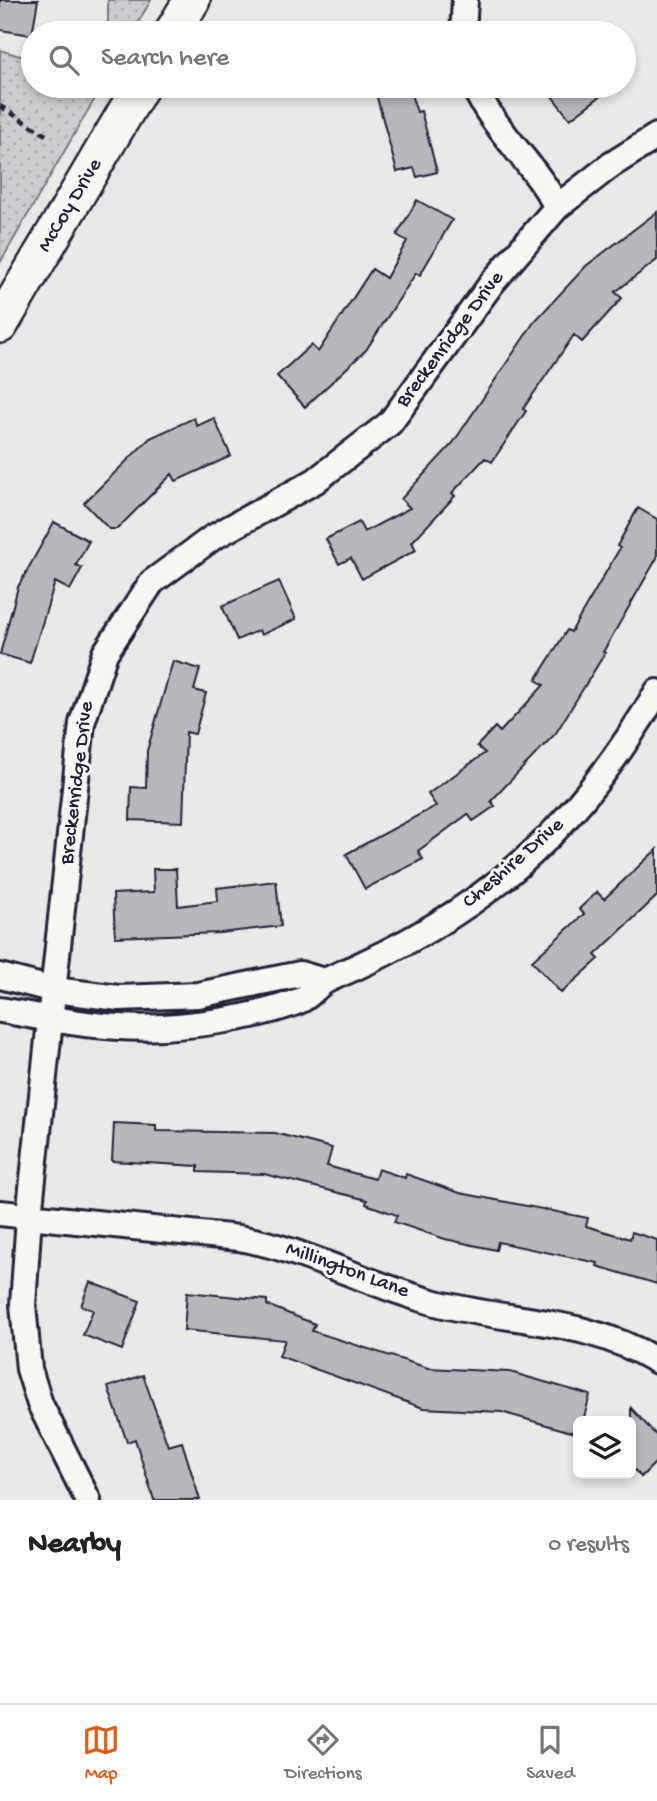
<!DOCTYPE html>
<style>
:root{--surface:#fff;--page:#f6f6f6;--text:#222;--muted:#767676;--line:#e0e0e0;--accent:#ea580c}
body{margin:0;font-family:"Gochi Hand",sans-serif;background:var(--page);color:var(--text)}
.controls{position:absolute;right:21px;bottom:21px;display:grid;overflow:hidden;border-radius:10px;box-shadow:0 4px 10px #0003}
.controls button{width:63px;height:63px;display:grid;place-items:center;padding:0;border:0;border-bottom:2px solid var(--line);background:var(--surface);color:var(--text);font:35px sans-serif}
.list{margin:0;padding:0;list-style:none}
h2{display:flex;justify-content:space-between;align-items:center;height:91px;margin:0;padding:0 28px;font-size:30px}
h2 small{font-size:23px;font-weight:400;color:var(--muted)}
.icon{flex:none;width:38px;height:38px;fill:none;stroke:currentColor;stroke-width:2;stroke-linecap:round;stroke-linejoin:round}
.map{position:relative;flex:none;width:657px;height:1500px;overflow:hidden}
.search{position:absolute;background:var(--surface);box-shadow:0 4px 10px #0003;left:21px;right:21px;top:21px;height:77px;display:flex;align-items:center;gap:18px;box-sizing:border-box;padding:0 24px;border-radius:38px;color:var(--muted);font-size:26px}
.sheet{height:203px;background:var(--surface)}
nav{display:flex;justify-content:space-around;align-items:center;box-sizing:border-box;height:98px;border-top:2px solid var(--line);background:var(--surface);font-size:19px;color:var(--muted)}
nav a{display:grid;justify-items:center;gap:4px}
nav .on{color:var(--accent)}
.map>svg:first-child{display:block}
.grass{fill:#ccccce;stroke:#777784;stroke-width:2}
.park{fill:url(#park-dots);stroke:#777784;stroke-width:2}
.building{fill:#b8b8bc;stroke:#22223b;stroke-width:2}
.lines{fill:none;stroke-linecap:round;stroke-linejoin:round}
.street-casing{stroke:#22223b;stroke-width:30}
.secondary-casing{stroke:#22223b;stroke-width:40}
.path{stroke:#22223b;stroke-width:4.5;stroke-dasharray:7 5;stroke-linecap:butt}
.street{stroke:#f6f6f2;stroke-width:24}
.secondary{stroke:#f6f6f2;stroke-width:35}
.labels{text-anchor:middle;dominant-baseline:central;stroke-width:6;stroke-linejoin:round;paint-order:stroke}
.street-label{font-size:21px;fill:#22223b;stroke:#f6f6f2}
</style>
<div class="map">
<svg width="657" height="1500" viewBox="0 0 657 1500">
<defs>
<pattern id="park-dots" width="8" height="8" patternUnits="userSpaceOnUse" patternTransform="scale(1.75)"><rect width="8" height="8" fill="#ccccce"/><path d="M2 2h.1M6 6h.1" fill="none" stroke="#afafb2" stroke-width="1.8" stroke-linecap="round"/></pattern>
</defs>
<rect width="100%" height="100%" fill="#e9e9e7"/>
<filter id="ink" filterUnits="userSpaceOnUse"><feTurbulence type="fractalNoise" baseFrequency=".0143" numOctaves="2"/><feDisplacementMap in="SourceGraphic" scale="14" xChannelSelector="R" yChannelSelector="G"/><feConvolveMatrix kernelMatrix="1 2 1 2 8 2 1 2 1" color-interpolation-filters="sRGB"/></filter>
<g filter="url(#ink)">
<path class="grass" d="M 297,984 L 296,991 L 257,1003 L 186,1017 L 108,1016 L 114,1010 L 179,1007 Z"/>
<path class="park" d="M 108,0 L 151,0 L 132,33 L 108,33 Z
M 0,50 L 33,60 L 33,86 L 102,86 L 0,263 Z"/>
<path class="building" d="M 0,0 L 38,0 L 32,35 L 0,30 Z
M 374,86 L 408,86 L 417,112 L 421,111 L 437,172 L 417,177 L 414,168 L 397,172 Z
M 544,86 L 614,86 L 570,119 Z
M 417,200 L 452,220 L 420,275 L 416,273 L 366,350 L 305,407 L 277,376 L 311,345 L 318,352 L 372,269 L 386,278 L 407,241 L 397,235 Z
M 657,212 L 657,260 L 615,292 L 622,298 L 582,342 L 574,335 L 523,409 L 526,411 L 492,462 L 485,458 L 452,493 L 455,496 L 412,542 L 416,550 L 362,579 L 351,558 L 339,564 L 326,539 L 359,522 L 364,532 L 410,508 L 401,499 L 453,443 L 534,322 L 586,266 Z
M 194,418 L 197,426 L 214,418 L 231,456 L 176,481 L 172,474 L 117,529 L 109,529 L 84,503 L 150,438 Z
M 638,508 L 657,519 L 657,558 L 603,652 L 605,653 L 556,733 L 491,801 L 495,806 L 473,821 L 468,814 L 418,851 L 423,859 L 365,889 L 346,854 L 436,806 L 428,794 L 485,753 L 477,746 L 495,727 L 500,732 L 544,685 L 536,680 L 567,630 L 571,632 L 620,548 L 617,546 Z
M 54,522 L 89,541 L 76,565 L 82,568 L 70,590 L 55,582 L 30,663 L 0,654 L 18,587 Z
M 279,581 L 296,619 L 261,635 L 259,630 L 237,640 L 222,606 Z
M 173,661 L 200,669 L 194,690 L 206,693 L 195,734 L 186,732 L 183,822 L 130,820 L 131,787 L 146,788 L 147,751 Z
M 657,849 L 657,896 L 595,955 L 599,959 L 561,993 L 532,961 L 584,914 L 579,909 L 597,892 L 604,899 Z
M 153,869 L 176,869 L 178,906 L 218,901 L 217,888 L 276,881 L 281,926 L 220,933 L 115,937 L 113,894 L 154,892 Z
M 114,1123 L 156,1125 L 156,1131 L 275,1133 L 332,1148 L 327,1166 L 375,1179 L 378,1169 L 405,1178 L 406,1174 L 460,1193 L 588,1218 L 586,1226 L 630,1239 L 632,1232 L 657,1240 L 657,1284 L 597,1266 L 598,1263 L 498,1242 L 496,1250 L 445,1239 L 394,1222 L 397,1215 L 366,1204 L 367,1200 L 264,1174 L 198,1172 L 198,1166 L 112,1161 Z
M 90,1282 L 140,1301 L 122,1350 L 83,1335 L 93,1310 L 81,1306 Z
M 187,1292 L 267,1300 L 267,1305 L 315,1324 L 312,1331 L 428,1368 L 510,1372 L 590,1395 L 583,1421 L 578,1421 L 578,1434 L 501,1412 L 423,1408 L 279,1356 L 285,1340 L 184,1330 Z
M 143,1375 L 168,1446 L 182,1442 L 200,1500 L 154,1500 L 135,1439 L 127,1442 L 108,1387 Z
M 631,1408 L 657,1436 L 657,1461 L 641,1477 L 631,1466 Z"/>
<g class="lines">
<g class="street-casing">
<path id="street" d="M 463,33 L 465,0
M 474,86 C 494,131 534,163 557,207
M 0,976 L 54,990 L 119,998 L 198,995 L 300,974 L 324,981
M 0,1010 C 54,1019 108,1031 163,1027 C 207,1024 258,1017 299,1001 C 310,997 317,984 329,979 C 483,914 572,836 657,692
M 0,1213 L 239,1238 C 308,1250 369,1286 436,1303 C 513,1323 586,1318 657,1361
M 88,1500 L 40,1404 L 29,1369 L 23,1305 L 29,1216 L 82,723 L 105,653 L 152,582 L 212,538 L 315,481 L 390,423 L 492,283 L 557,207 L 611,165 L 657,136"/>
</g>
<g class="secondary-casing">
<path id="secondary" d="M 172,33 L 192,0
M 0,325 L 141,86"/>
</g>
<path class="path" d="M 0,106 L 46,135"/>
<use href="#street" class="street"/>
<use href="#secondary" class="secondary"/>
</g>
</g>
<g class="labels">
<g class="street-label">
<text transform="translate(71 206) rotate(-59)">McCoy Drive</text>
<text transform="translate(451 340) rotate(-53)">Breckenridge Drive</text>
<text transform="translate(78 783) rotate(-83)">Breckenridge Drive</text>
<text transform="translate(514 864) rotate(-41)">Cheshire Drive</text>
<text transform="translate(347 1271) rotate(20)">Millington Lane</text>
</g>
</g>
</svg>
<div class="controls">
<button><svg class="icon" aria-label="layers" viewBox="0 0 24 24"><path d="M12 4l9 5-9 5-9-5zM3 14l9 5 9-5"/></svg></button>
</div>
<div class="search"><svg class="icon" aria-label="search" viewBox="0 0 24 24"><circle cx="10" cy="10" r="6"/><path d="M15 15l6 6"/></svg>Search here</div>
</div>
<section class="sheet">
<h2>Nearby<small>0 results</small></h2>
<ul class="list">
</ul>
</section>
<nav>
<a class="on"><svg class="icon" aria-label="map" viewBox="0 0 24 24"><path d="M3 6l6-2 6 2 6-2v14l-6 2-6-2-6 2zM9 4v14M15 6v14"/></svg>Map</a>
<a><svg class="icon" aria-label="directions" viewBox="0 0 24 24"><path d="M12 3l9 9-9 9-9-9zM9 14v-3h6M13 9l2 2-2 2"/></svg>Directions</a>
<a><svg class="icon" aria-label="saved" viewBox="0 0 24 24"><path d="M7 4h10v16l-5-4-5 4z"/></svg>Saved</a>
</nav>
